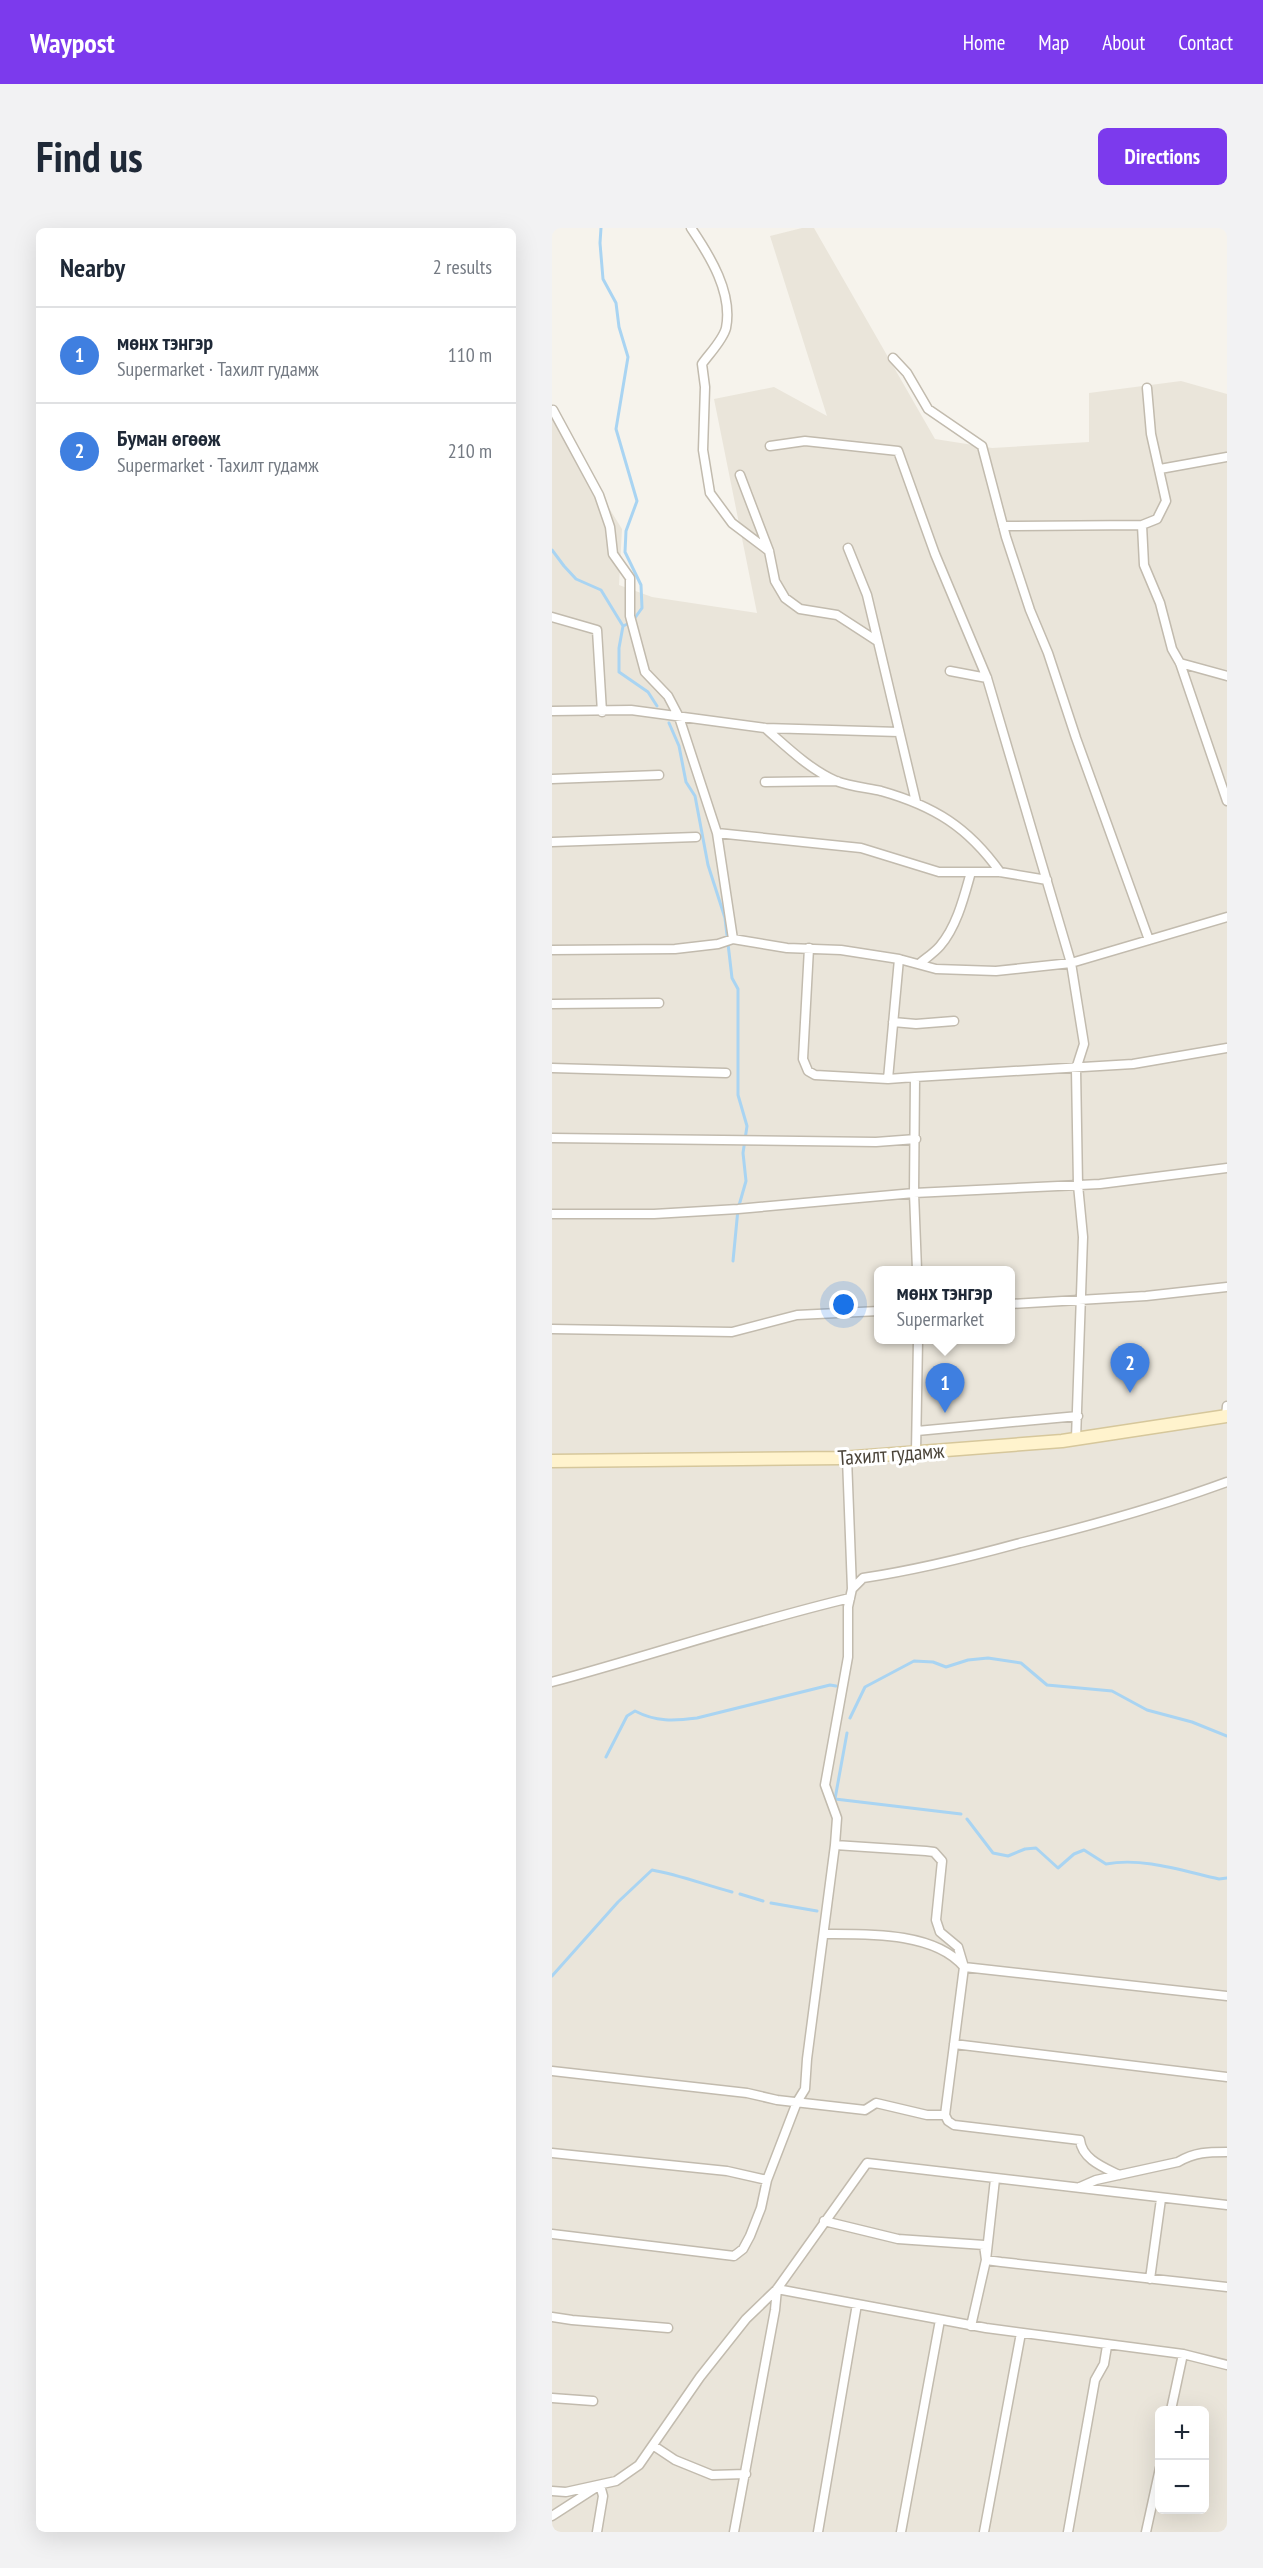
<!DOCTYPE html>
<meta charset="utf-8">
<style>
:root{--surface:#fff;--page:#f2f2f3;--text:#1f2937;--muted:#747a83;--line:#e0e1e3;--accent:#7c3aed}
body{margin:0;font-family:"PT Sans Narrow",sans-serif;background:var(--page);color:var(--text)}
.controls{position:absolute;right:18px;bottom:18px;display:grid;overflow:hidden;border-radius:9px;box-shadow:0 6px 24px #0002}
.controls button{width:54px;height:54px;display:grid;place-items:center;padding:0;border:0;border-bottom:2px solid var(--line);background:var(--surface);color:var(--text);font:30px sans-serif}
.you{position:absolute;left:292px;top:1077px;width:21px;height:21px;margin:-15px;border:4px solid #fff;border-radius:50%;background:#1a73e8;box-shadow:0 0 0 9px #1a73e833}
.badge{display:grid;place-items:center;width:39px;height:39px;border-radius:50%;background:var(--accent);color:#fff;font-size:20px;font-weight:700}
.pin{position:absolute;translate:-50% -50px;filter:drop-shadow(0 2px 3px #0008)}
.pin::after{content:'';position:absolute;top:32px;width:21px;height:18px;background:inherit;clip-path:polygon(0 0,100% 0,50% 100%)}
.popup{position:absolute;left:322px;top:1038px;width:141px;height:78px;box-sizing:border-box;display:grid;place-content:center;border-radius:9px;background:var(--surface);filter:drop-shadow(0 2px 4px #0005);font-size:20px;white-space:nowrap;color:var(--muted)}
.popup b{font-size:22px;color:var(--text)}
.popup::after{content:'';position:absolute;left:50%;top:100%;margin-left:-12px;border:12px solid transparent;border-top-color:var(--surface)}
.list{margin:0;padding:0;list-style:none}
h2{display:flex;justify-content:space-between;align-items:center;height:78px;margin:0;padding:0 24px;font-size:26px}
h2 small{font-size:20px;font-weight:400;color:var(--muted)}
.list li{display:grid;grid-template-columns:39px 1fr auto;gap:18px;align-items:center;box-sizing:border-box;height:96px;padding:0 24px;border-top:2px solid var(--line)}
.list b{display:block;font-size:22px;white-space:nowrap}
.list p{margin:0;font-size:20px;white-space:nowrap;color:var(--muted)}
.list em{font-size:20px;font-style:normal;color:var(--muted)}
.map{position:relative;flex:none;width:675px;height:2304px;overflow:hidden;border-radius:9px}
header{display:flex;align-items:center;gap:36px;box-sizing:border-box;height:84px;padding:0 30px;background:var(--accent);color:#fff}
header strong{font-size:28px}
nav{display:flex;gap:33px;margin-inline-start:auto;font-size:21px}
.intro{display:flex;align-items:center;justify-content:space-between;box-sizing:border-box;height:144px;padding:0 36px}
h1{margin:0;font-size:42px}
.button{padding:15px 27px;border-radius:9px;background:var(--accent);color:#fff;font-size:21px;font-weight:700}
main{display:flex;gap:36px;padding:0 36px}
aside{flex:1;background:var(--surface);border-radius:9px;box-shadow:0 6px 24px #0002}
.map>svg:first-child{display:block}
.residential{fill:#eae5da;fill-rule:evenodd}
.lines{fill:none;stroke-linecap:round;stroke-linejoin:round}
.stream{stroke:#a9d4f2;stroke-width:3}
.minor-casing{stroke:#c2bbae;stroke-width:11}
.secondary-casing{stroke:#d6c79b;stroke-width:15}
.minor{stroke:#fff;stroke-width:8}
.secondary{stroke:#fff3cd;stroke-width:12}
.labels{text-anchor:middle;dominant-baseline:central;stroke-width:6;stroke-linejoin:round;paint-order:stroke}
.street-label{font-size:21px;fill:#4b4439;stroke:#fff}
</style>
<header>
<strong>Waypost</strong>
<nav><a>Home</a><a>Map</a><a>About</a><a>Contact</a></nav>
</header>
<div class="intro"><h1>Find us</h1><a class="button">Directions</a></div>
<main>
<aside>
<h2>Nearby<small>2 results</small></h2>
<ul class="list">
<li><span class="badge" style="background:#3f7fe0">1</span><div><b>мөнх тэнгэр</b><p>Supermarket · Тахилт гудамж</p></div><em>110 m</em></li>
<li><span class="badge" style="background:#3f7fe0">2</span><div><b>Буман өгөөж</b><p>Supermarket · Тахилт гудамж</p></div><em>210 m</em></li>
</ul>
</aside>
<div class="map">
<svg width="675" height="2304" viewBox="0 0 675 2304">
<rect width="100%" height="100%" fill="#f6f3ec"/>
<path class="residential" d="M 250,0 L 262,0 L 383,211 L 440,220 L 537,214 L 537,165 L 629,153 L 675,166 L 675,2304 L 0,2304 L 0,188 L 70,301 L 67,357 L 100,369 L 205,385 L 162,171 L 222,159 L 275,188 L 218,8 ZM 327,1042 L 459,1042 L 459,1112 L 327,1112 ZM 608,2182 L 652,2182 L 652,2282 L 608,2282 Z"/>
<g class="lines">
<path class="stream" d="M 49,0 L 48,15 L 51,51 L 64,75 L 67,99 L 76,129 L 64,201 L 85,273 L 74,303 L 73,324 L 89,357 L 90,380 L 80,394 L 71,398 L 67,420 L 67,444 L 96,464 L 105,478
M 0,322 L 12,338 L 24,351 L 49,362 L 71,398
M 117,495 L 127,518 L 134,554 L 143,568 L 156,637 L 173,690 L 180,750 L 186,761 L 186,867 L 195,898 L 191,925 L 194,953 L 186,981 L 181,1033
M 298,1490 L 313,1459 L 362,1433 L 381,1434 L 394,1439 L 416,1432 L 436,1430 L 469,1435 L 495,1457 L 560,1463 L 595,1482 L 640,1494 L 675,1508
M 295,1505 L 283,1571 L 409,1586
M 54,1529 L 75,1488 L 83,1483 C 104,1494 122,1493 145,1490 L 278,1457 L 284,1458
M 415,1591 L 441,1625 L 456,1628 L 473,1621 L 484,1620 L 506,1640 L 522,1626 L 532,1622 L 554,1636 C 591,1629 631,1643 667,1651 L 675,1650
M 188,1666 L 211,1673
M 219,1675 L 265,1683
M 0,1748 L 66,1674 L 100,1642 C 128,1647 153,1657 180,1664"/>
<g class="minor-casing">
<path id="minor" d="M 139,0 C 158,28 181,65 174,100 C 171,112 157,126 150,136 L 153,159 L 151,222 L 158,265 L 180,295 L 217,323
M 341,130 L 355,145 L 376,181 L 430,218 L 454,309 L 478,382 L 496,425 L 524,510 L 597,712
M 1,182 L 47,267 L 58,299 L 61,326 L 78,350 L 78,388 L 93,444 L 116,468 L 127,489 L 165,605 L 181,711
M 218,218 L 253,213 L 346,223 L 383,326 L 435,450 L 519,735 L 532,816 L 524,841 L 526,957 L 531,1009 L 524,1211
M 608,241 L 675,229
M 188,247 L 217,323 L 223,353 L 233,370 L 248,381 L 285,387 L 325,413
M 590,297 L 605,291 L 614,273 L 599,206 L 595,160
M 451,298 L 590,297 L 592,337 L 608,375 L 620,421 L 628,435 L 675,573
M 296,320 L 315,367 L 364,574
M 0,389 L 45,402 L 50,484
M 628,435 L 675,448
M 398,443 L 435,450
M 0,483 L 79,482 L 213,500 L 347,504
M 213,500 C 235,519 257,541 284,553 C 297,558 315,560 329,563 C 382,578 416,599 448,644
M 0,551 L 107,547
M 213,554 L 285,553
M 165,605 L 309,620 L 387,644 L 448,644 L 495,652
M 0,614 L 144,609
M 257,720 L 251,831 L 256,843 L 263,847 L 336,851
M 0,722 L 123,721 L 166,716 L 181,711 L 235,720 L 289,722 L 347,731 L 384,741 L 444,743 L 519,735 L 675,689
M 347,731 L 336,851 L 363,849 L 362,965 L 365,1042
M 367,736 C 374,730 382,725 388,718 C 405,698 412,669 419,644
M 0,776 L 107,775
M 341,794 L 364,796 L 402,793
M 0,840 L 174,845
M 363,849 L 581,836 L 675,820
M 0,910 L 324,914 L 364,911
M 0,986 L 102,986 L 186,981 L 362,965 L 548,956 L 675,940
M 459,1076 L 594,1068 L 675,1059
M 0,1101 L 180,1104 L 245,1087 L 327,1083
M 674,1188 L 675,1178
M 365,1203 L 526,1188
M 364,1224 L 366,1112
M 300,1361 L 311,1350 C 364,1342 417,1329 468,1315 C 538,1298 607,1279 675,1254
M 0,1454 C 100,1427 197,1394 298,1370
M 283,1617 L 374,1623 L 382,1624 L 390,1633 L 384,1692 L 388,1704 L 406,1719 L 412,1739 L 393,1887 L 396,1893 L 402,1897 L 528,1912 C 530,1931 551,1939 567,1947
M 273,1706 C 316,1706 383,1704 412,1739 L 675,1768
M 402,1816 L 675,1849
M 0,1843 L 195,1865 L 225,1872 L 313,1882 L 324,1875 L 375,1887 L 393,1887
M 0,1925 L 175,1943 L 215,1952
M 528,1959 L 544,1952 L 626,1934 C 643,1924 656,1924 675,1924
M 272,1993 L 346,2011 L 432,2017 L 434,2032 L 449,2034 L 675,2059
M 0,2006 L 182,2028 L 191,2021 L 198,2008 L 209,1980 L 215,1952 L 245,1874 L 253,1861 L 255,1831 L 283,1617 L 285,1590 L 273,1557 L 296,1429 L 296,1379 L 300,1361 L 295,1230
M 598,2051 L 609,1971
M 0,2089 L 20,2092 L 116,2100
M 419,2098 L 434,2032 L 443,1951
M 0,2170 L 41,2173
M 619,2182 L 631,2126
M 102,2218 L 123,2232 L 160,2247 L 194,2246
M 0,2263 L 14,2264 L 64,2253 L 87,2237 L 148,2149 L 194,2091 L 225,2061 L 315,1935 L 675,1977
M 0,2288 L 48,2257 L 51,2268 L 45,2304
M 182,2304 L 223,2082 L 225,2061 L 434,2100 L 631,2126 L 675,2137
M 266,2304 L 305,2076
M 349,2304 L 388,2092
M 432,2304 L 469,2105
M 516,2304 L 543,2152 L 552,2136 L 555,2118
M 594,2304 L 608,2240"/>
</g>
<g class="secondary-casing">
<path id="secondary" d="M 0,1233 L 290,1230 L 510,1213 L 675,1188"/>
</g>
<use href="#minor" class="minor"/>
<use href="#secondary" class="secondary"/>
</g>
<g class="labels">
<g class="street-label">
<text transform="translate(339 1226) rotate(-4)">Тахилт гудамж</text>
</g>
</g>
</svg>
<div class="controls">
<button>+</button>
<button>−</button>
</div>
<div class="you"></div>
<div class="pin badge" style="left:393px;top:1185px;background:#3f7fe0">1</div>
<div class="popup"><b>мөнх тэнгэр</b>Supermarket</div>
<div class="pin badge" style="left:578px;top:1165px;background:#3f7fe0">2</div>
</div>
</main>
